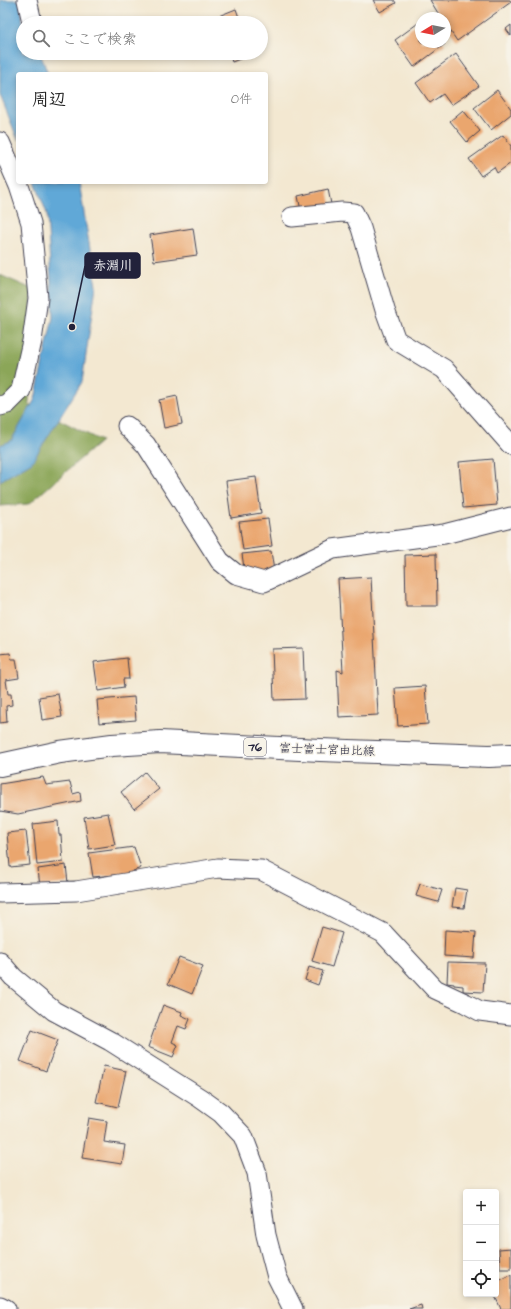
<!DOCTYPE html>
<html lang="ja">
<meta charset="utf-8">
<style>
:root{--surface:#fff;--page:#f6f6f6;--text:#222;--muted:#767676;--line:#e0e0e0}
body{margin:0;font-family:"Architects Daughter","Klee One",sans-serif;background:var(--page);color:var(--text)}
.controls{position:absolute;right:12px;bottom:12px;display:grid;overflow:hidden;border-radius:4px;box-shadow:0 2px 6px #0003}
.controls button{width:36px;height:36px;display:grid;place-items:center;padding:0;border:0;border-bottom:1px solid var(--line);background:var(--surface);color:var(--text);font:20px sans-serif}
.compass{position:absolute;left:415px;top:12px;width:36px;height:36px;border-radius:50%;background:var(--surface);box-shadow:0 2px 6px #0003;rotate:260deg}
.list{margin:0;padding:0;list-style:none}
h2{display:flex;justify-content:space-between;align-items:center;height:52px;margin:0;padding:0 16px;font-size:17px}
h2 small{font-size:13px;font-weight:400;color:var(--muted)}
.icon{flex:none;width:22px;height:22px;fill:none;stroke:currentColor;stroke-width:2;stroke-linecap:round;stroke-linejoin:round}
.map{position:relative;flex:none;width:511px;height:1309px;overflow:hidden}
.search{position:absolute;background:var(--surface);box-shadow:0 2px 6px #0003;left:16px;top:16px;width:252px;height:44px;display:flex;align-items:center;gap:10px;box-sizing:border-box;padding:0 14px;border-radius:22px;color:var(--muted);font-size:15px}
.panel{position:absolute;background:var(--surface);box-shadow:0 2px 6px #0003;left:16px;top:72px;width:252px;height:112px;border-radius:4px}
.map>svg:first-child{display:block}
.forest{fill:#8ba659;stroke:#56644a}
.water{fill:#61a8d7;stroke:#426589}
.building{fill:#eaa66e}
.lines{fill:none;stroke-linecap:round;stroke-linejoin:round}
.minor-casing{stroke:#414052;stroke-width:21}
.primary-casing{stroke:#414052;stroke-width:24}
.minor{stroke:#fff;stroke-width:19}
.primary{stroke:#fff;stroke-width:22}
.labels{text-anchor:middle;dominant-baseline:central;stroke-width:3;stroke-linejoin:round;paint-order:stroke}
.shield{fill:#f7f3e8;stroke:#62616f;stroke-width:1}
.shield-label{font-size:11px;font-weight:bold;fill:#22223b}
.street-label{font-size:12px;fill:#22223b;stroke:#f7f3e8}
.leader{fill:none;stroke:#22223b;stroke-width:1.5}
.callout-dot{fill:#22223b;stroke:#f7f3e8;stroke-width:1.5}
.callout{fill:#22223b;stroke:#22223b;stroke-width:1.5}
.callout-label{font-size:13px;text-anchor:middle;font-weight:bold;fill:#fff}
</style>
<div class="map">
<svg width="511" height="1309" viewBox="0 0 511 1309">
<rect width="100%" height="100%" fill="#f7f3e8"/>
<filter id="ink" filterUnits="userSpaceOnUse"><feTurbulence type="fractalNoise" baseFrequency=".025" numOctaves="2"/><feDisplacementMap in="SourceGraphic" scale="8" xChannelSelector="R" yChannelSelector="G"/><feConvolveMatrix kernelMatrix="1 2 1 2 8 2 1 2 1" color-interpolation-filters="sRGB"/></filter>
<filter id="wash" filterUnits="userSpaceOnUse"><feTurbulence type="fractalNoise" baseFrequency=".012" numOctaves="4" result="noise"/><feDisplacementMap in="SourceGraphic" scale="16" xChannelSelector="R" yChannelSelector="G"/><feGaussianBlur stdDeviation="0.9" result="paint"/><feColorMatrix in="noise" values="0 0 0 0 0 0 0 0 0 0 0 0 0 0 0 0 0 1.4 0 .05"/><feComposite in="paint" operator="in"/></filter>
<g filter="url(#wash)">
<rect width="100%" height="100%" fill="#f3e8d1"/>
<path class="forest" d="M 0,275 L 32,289 L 29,404 L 101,441 L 29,504 L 0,506 Z"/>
<path class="water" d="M 0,0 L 20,0 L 23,23 L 23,53 L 40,53 L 48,74 L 18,74 L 18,140 L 0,95 Z
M 35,182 L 79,182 L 96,286 L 82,382 L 32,462 L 0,481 L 0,445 L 11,441 L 35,399 L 53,317 L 47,214 Z"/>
<g id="blocks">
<path class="building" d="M 373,0 L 394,0 L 396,3 L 380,12 Z
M 430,0 L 510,0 L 511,2 L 457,41 L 445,23 L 445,18 L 441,18 Z
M 236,9 L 241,23 L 218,23 L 216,17 Z
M 421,21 L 421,42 L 443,42 L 445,44 L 414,67 L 395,40 Z
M 511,25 L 511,36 L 506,29 Z
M 229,53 L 252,53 L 253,54 L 232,62 Z
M 456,54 L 479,86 L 451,105 L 443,94 L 430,103 L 416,83 Z
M 497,90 L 511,109 L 511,114 L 491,130 L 474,108 Z
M 463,110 L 480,131 L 467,142 L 450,121 Z
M 503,135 L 511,146 L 511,163 L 497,173 L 494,167 L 481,176 L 469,159 Z
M 328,189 L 331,204 L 301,211 L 298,196 Z
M 193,228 L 197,255 L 154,261 L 150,235 Z
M 177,396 L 182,424 L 164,428 L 159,400 Z
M 493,459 L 497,505 L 463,508 L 459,462 Z
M 256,477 L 261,513 L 231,518 L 226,481 Z
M 268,519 L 272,546 L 243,550 L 239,522 Z
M 271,551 L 274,571 L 245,575 L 242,554 Z
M 436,554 L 437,606 L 406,606 L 405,555 Z
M 371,577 L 378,715 L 339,717 L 337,670 L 343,672 L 338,579 Z
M 303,648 L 305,699 L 274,700 L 272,649 Z
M 10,653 L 11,659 L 16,659 L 19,678 L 6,680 L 8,694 L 11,694 L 12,705 L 6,706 L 7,722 L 0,723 L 0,654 Z
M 127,658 L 129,679 L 123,679 L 124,687 L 98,691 L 94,662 Z
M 425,686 L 428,724 L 398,726 L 395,688 Z
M 58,694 L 62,717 L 42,720 L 39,697 Z
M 134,697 L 136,720 L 99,723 L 97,700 Z
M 145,772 L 159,789 L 134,809 L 121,792 Z
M 43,777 L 46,785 L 70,782 L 73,794 L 80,792 L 81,801 L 18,814 L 0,811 L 0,784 Z
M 108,813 L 115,845 L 89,849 L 84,817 Z
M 58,821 L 59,835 L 61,835 L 63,862 L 37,865 L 33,824 Z
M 26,831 L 30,865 L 10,867 L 7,833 Z
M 134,847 L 141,868 L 133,871 L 134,873 L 93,877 L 89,853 Z
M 66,865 L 68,883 L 40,887 L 38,869 Z
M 420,884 L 442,890 L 438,902 L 416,896 Z
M 455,888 L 467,890 L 464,908 L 452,907 Z
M 322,927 L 342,933 L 332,967 L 312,961 Z
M 445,930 L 476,932 L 474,958 L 444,956 Z
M 179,957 L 203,966 L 192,994 L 168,984 Z
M 448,962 L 485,963 L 483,992 L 463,991 L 463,986 L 454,985 L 454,984 L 447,983 Z
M 309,967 L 323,971 L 318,985 L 305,980 Z
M 163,1005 L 182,1012 L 181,1015 L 190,1019 L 186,1029 L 178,1026 L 172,1042 L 178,1045 L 173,1057 L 148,1047 Z
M 32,1030 L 58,1040 L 46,1071 L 20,1061 Z
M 104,1066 L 126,1071 L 118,1107 L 96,1102 Z
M 89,1118 L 107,1121 L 104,1142 L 125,1145 L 122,1164 L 82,1158 Z
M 511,1248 L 511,1269 L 500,1269 L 499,1249 Z
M 511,1275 L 511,1309 L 501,1309 L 494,1294 L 496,1294 L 496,1282 Z
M 421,1305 L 422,1309 L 409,1309 Z"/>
</g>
</g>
<g filter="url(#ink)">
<use href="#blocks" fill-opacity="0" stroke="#414052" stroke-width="1"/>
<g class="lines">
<g class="minor-casing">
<path id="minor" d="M 27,0 L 32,22
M 0,142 L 19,186 L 31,223 L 38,298 L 32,341 L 21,390 L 7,404 L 0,406
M 292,217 L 342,212 L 354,213 L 361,228 L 385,310 L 396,340 L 444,369 L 511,445
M 127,426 L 146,445 L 220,561 L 236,574 L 264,582 L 333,549 L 444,534 L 511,517
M 0,893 L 76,891 L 218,868 L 261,870 L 383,933 L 435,989 L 465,1003 L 480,1011 L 511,1015
M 0,962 L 13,977 L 54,1011 L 110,1041 L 200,1098 L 221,1113 L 243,1136 L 257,1173 L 266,1235 L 277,1277 L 293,1309
M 0,1306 L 6,1309"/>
</g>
<g class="primary-casing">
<path id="primary" d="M 0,765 L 60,752 L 112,745 L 160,742 L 320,750 L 489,756 L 511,755"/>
</g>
<use href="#minor" class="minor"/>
<use href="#primary" class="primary"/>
</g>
</g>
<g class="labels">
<rect class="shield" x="244" y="738" width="22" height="18" rx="3"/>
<g class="shield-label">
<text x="255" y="747">76</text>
</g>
<g class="street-label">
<text transform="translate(327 750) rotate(2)">富士富士宮由比線</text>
</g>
</g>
<path class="leader" d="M72 327L85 266"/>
<circle class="callout-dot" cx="72" cy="327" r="4"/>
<rect class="callout" x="85" y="253" width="55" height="25" rx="4"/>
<g class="callout-label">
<text x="113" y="270">赤淵川</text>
</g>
</svg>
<div class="controls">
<button>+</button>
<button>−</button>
<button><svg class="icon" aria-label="locate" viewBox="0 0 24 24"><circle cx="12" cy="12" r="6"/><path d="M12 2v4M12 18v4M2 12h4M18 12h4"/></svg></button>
</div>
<svg class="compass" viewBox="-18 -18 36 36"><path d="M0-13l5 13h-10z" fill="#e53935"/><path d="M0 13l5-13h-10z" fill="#767676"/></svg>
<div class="search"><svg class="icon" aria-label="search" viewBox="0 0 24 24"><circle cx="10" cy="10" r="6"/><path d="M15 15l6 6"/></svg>ここで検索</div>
<section class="panel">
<h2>周辺<small>0件</small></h2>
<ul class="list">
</ul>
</section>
</div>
